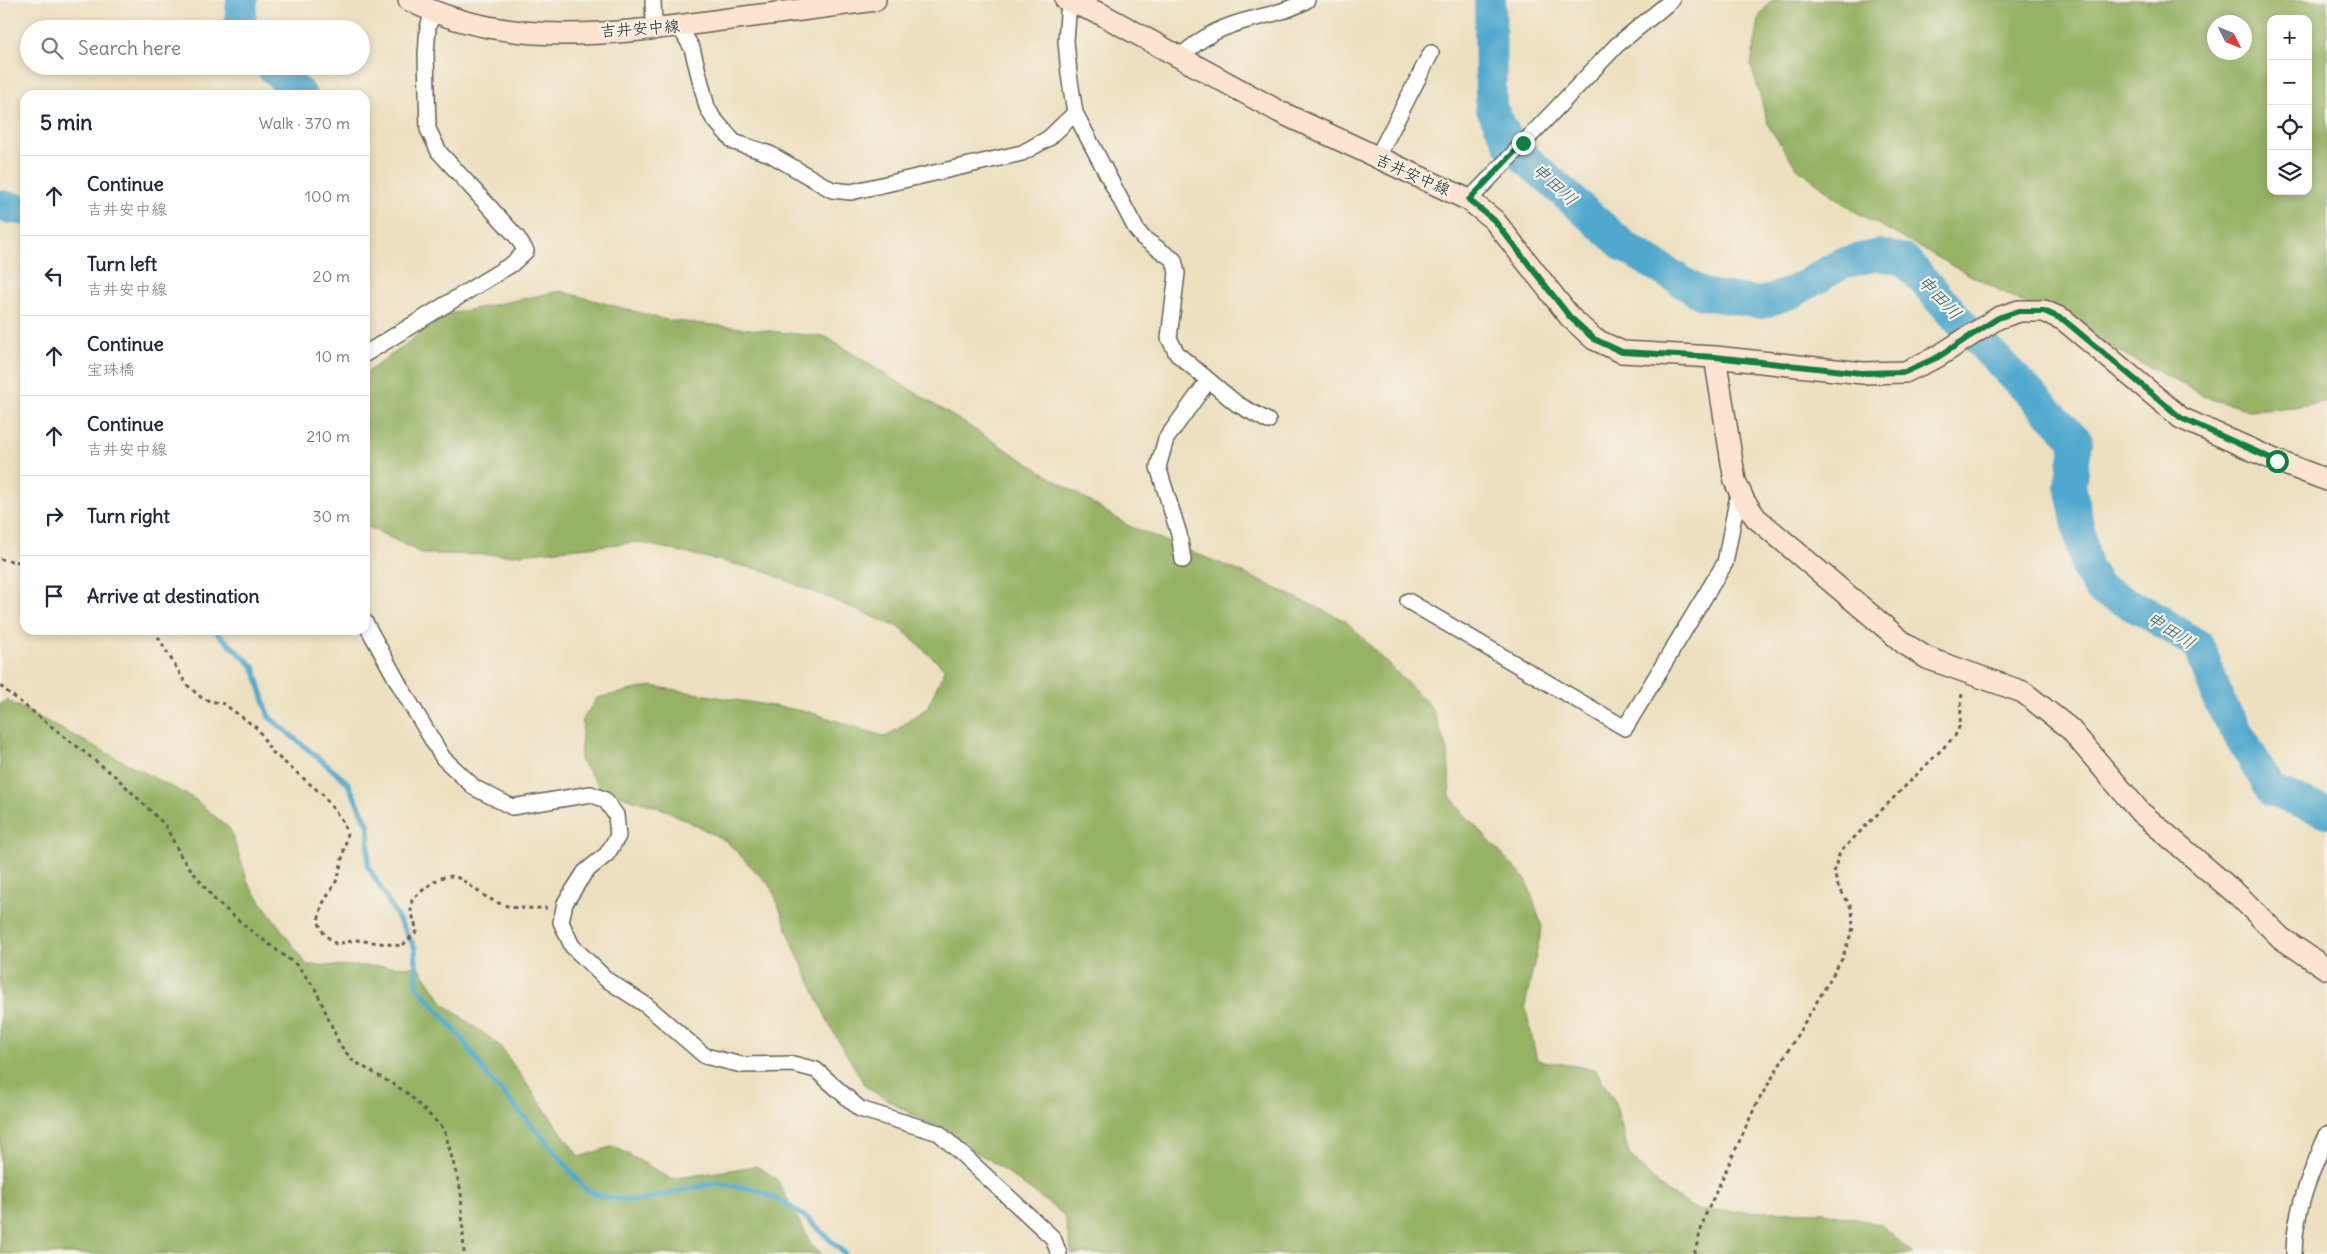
<!DOCTYPE html>
<meta charset="utf-8">
<style>
:root{--surface:#fff;--page:#f2f2f3;--text:#1f2937;--muted:#747a83;--line:#e0e1e3}
body{margin:0;font-family:Delius,"Klee One",sans-serif;background:var(--page);color:var(--text)}
.controls{position:absolute;right:15px;top:15px;display:grid;overflow:hidden;border-radius:10px;box-shadow:0 2px 8px #0003}
.controls button{width:45px;height:45px;display:grid;place-items:center;padding:0;border:0;border-bottom:1px solid var(--line);background:var(--surface);color:var(--text);font:25px sans-serif}
.compass{position:absolute;left:2207px;top:15px;width:45px;height:45px;border-radius:50%;background:var(--surface);box-shadow:0 2px 8px #0003;rotate:133deg}
.stop{position:absolute;width:15px;height:15px;margin:-11px;border:4px solid #0b8043;border-radius:50%;background:#fff}
.stop.end{background:#0b8043;border-color:#fff;box-shadow:0 1px 5px #0008}
.list{margin:0;padding:0;list-style:none}
h2{display:flex;justify-content:space-between;align-items:center;height:65px;margin:0;padding:0 20px;font-size:21px}
h2 small{font-size:16px;font-weight:400;color:var(--muted)}
.list li{display:grid;grid-template-columns:32px 1fr auto;gap:15px;align-items:center;box-sizing:border-box;height:80px;padding:0 20px;border-top:1px solid var(--line)}
.list b{display:block;font-size:19px;white-space:nowrap}
.list p{margin:0;font-size:16px;white-space:nowrap;color:var(--muted)}
.list em{font-size:16px;font-style:normal;color:var(--muted)}
.icon{flex:none;width:28px;height:28px;fill:none;stroke:currentColor;stroke-width:2;stroke-linecap:round;stroke-linejoin:round}
.map{position:relative;flex:none;width:2327px;height:1254px;overflow:hidden}
.search{position:absolute;background:var(--surface);box-shadow:0 2px 8px #0003;left:20px;top:20px;width:350px;height:55px;display:flex;align-items:center;gap:12px;box-sizing:border-box;padding:0 18px;border-radius:28px;color:var(--muted);font-size:19px}
.panel{position:absolute;background:var(--surface);box-shadow:0 2px 8px #0003;left:20px;top:90px;width:350px;height:545px;border-radius:15px}
.map>svg:first-child{display:block}
.forest{fill:#96b265;stroke:#596740;fill-rule:evenodd}
.lines{fill:none;stroke-linecap:round;stroke-linejoin:round}
.stream{stroke:#50a8cd;stroke-width:5.5}
.river{stroke:#50a8cd;stroke-width:32}
.street-casing{stroke:#656155;stroke-width:18}
.secondary-casing{stroke:#656155;stroke-width:24}
.path{stroke:#656155;stroke-width:3;stroke-dasharray:4 4;stroke-linecap:butt}
.street{stroke:#fff;stroke-width:15}
.secondary{stroke:#fde4d1;stroke-width:21}
.route{stroke:#0b8043;stroke-width:6}
.labels{text-anchor:middle;dominant-baseline:central;stroke-width:4.5;stroke-linejoin:round;paint-order:stroke}
.street-label{font-size:16px;fill:#1c1c1c;stroke:#f7f3e8}
.water-label{font-size:18px;font-style:italic;fill:#335b6c;stroke:#f7f3e8}
</style>
<div class="map">
<svg width="2327" height="1254" viewBox="0 0 2327 1254">
<rect width="100%" height="100%" fill="#f7f3e8"/>
<filter id="ink" filterUnits="userSpaceOnUse"><feTurbulence type="fractalNoise" baseFrequency=".02" numOctaves="2"/><feDisplacementMap in="SourceGraphic" scale="10" xChannelSelector="R" yChannelSelector="G"/><feConvolveMatrix kernelMatrix="1 2 1 2 8 2 1 2 1" color-interpolation-filters="sRGB"/></filter>
<filter id="wash" filterUnits="userSpaceOnUse"><feTurbulence type="fractalNoise" baseFrequency=".0096" numOctaves="4" result="noise"/><feDisplacementMap in="SourceGraphic" scale="20" xChannelSelector="R" yChannelSelector="G"/><feGaussianBlur stdDeviation="1.12" result="paint"/><feColorMatrix in="noise" values="0 0 0 0 0 0 0 0 0 0 0 0 0 0 0 0 0 1.4 0 .05"/><feComposite in="paint" operator="in"/></filter>
<g filter="url(#wash)">
<rect width="100%" height="100%" fill="#ede0c0"/>
<path class="forest" d="M 1772,0 L 2327,0 L 2327,401 L 2295,407 L 2249,410 L 2211,399 L 1964,272 L 1854,211 L 1796,167 L 1769,127 L 1751,65 L 1760,15 ZM 2271,19 L 2308,19 L 2308,191 L 2271,191 ZM 2214,22 L 2244,22 L 2244,52 L 2214,52 Z
M 560,291 L 666,320 L 826,337 L 1129,526 L 1241,572 L 1346,621 L 1431,707 L 1448,750 L 1450,796 L 1463,813 L 1527,881 L 1542,927 L 1525,1006 L 1537,1060 L 1595,1069 L 1615,1102 L 1629,1154 L 1660,1187 L 1699,1211 L 1824,1212 L 1880,1224 L 1913,1254 L 1072,1254 L 1064,1215 L 991,1161 L 866,1087 L 831,1028 L 794,947 L 772,888 L 726,841 L 666,810 L 602,790 L 580,760 L 583,719 L 597,698 L 651,686 L 809,712 L 886,737 L 927,708 L 945,669 L 900,628 L 761,570 L 637,542 L 510,555 L 423,554 L 367,526 L 365,521 L 365,374 L 445,315 Z
M 6,700 L 193,798 L 230,829 L 249,885 L 307,965 L 419,967 L 444,1004 L 499,1045 L 579,1157 L 614,1146 L 671,1179 L 756,1166 L 776,1178 L 813,1247 L 822,1254 L 0,1254 L 0,704 Z"/>
<g class="lines">
<path class="stream" d="M 214,630 L 254,667 L 269,717 L 347,782 L 369,826 L 368,866 L 415,948 L 417,986 L 461,1037 L 489,1078 L 549,1144 L 584,1188 L 599,1196 L 636,1201 L 715,1183 L 754,1189 L 785,1203 L 808,1219 L 845,1254"/>
<path class="river" d="M 1490,0 L 1491,107 L 1511,146 L 1624,246 L 1702,294 L 1761,303 L 1793,292 L 1843,263 L 1878,255 L 1905,260 L 1964,326 L 2077,441 L 2070,485 L 2086,566 L 2100,589 L 2149,614 L 2199,646 L 2220,703 L 2272,791 L 2327,812
M 242,29 L 240,22 L 242,0
M 271,66 L 301,95
M 0,206 L 25,210"/>
</g>
</g>
<g filter="url(#ink)">
<g class="lines">
<g class="street-casing">
<path id="street" d="M 653,0 L 654,29
M 1069,1 L 1066,41 L 1069,74 L 1075,113 L 1136,229 L 1143,238 L 1174,260 L 1177,273 L 1169,338 L 1177,354 L 1237,404 L 1268,421
M 679,26 L 692,48 L 707,107 L 713,118 L 734,142 L 770,154 L 832,190 L 851,192 L 1022,153 L 1049,138 L 1075,113
M 1179,57 C 1195,44 1209,33 1229,26 C 1254,16 1283,15 1307,0
M 1377,158 L 1431,53
M 1469,200 L 1617,45 L 1672,0
M 365,354 L 512,264 L 526,251 L 517,237 L 439,152 L 428,129 L 426,54 L 428,27 L 433,12
M 1183,560 L 1179,534 L 1158,467 L 1166,439 L 1208,381
M 1408,601 L 1625,728 L 1725,563 L 1739,490
M 365,622 L 400,686 L 443,758 L 475,788 L 512,807 L 591,794 L 605,800 L 616,815 L 618,836 L 607,854 L 585,872 L 565,903 L 561,922 L 572,946 L 607,980 L 646,1005 L 705,1056 L 742,1065 L 793,1064 L 816,1070 L 860,1109 L 939,1133 L 1053,1238 L 1059,1254
M 2294,1254 C 2294,1211 2311,1173 2327,1134"/>
</g>
<g class="secondary-casing">
<path id="secondary" d="M 409,0 C 504,50 618,34 721,20 C 772,14 823,7 875,0
M 1066,0 L 1101,14 L 1280,112 L 1469,200 L 1494,220 L 1570,317 L 1594,339 L 1622,352 L 1715,357 L 1863,373 L 1905,372 L 1937,357 L 1998,318 L 2019,311 L 2044,311 L 2064,320 L 2181,418 L 2277,461 L 2327,480
M 1715,357 L 1735,481 L 1744,501 L 1756,518 L 1905,644 L 1927,658 L 2023,692 L 2070,729 L 2140,812 L 2240,897 L 2281,938 L 2327,969"/>
</g>
<path class="path" d="M 0,559 L 25,563
M 154,630 L 186,684 L 203,699 L 224,704 L 258,729 L 271,751 L 323,795 L 343,822 L 347,836 L 338,878 L 322,905 L 318,921 L 324,934 L 336,944 L 357,940 L 402,946 L 417,931 L 411,910 L 412,900 C 461,853 457,887 501,904 C 516,910 532,908 547,908
M 0,686 L 116,777 L 165,825 L 182,858 L 215,900 L 250,930 L 298,966 L 316,990 L 340,1045 L 352,1060 L 406,1092 L 444,1129 L 461,1191 L 464,1254
M 1694,1254 L 1705,1216 L 1756,1105 L 1842,959 L 1853,928 L 1852,909 L 1837,884 L 1834,870 L 1840,852 L 1955,736 L 1960,725 L 1962,690"/>
<use href="#street" class="street"/>
<use href="#secondary" class="secondary"/>
</g>
</g>
<g class="lines" filter="url(#ink)">
<path class="route" d="M 1523,143 L 1469,200 L 1494,220 L 1570,317 L 1594,339 L 1622,352 L 1715,357 L 1862,373 L 1905,372 L 1938,357 L 1998,318 L 2019,311 L 2044,311 L 2064,320 L 2181,418 L 2277,461"/>
</g>
<g class="labels">
<g class="street-label">
<text transform="translate(640 28) rotate(-4)">吉井安中線</text>
<text transform="translate(1413 174) rotate(24)">吉井安中線</text>
</g>
<g class="water-label">
<text transform="translate(1555 184) rotate(42)">申田川</text>
<text transform="translate(1940 297) rotate(46)">申田川</text>
<text transform="translate(2171 630) rotate(33)">申田川</text>
</g>
</g>
</svg>
<div class="controls">
<button>+</button>
<button>−</button>
<button><svg class="icon" aria-label="locate" viewBox="0 0 24 24"><circle cx="12" cy="12" r="6"/><path d="M12 2v4M12 18v4M2 12h4M18 12h4"/></svg></button>
<button><svg class="icon" aria-label="layers" viewBox="0 0 24 24"><path d="M12 4l9 5-9 5-9-5zM3 14l9 5 9-5"/></svg></button>
</div>
<svg class="compass" viewBox="-18 -18 36 36"><path d="M0-13l5 13h-10z" fill="#e53935"/><path d="M0 13l5-13h-10z" fill="#747a83"/></svg>
<div class="stop" style="left:2277px;top:461px"></div>
<div class="stop end" style="left:1523px;top:143px"></div>
<div class="search"><svg class="icon" aria-label="search" viewBox="0 0 24 24"><circle cx="10" cy="10" r="6"/><path d="M15 15l6 6"/></svg>Search here</div>
<section class="panel">
<h2>5 min<small>Walk · 370 m</small></h2>
<ul class="list">
<li><svg class="icon" aria-label="ahead" viewBox="0 0 24 24"><path d="M12 20V5M6 11l6-6 6 6"/></svg><div><b>Continue</b><p>吉井安中線</p></div><em>100 m</em></li>
<li><svg class="icon" aria-label="left" viewBox="0 0 24 24"><path d="M17 20v-9H6M10 6l-5 5 5 5"/></svg><div><b>Turn left</b><p>吉井安中線</p></div><em>20 m</em></li>
<li><svg class="icon" aria-label="ahead" viewBox="0 0 24 24"><path d="M12 20V5M6 11l6-6 6 6"/></svg><div><b>Continue</b><p>宝珠橋</p></div><em>10 m</em></li>
<li><svg class="icon" aria-label="ahead" viewBox="0 0 24 24"><path d="M12 20V5M6 11l6-6 6 6"/></svg><div><b>Continue</b><p>吉井安中線</p></div><em>210 m</em></li>
<li><svg class="icon" aria-label="right" viewBox="0 0 24 24"><path d="M7 20v-9h11M14 6l5 5-5 5"/></svg><div><b>Turn right</b></div><em>30 m</em></li>
<li><svg class="icon" aria-label="arrive" viewBox="0 0 24 24"><path d="M6 21V4h12l-3 4 3 4H6"/></svg><div><b>Arrive at destination</b></div></li>
</ul>
</section>
</div>
